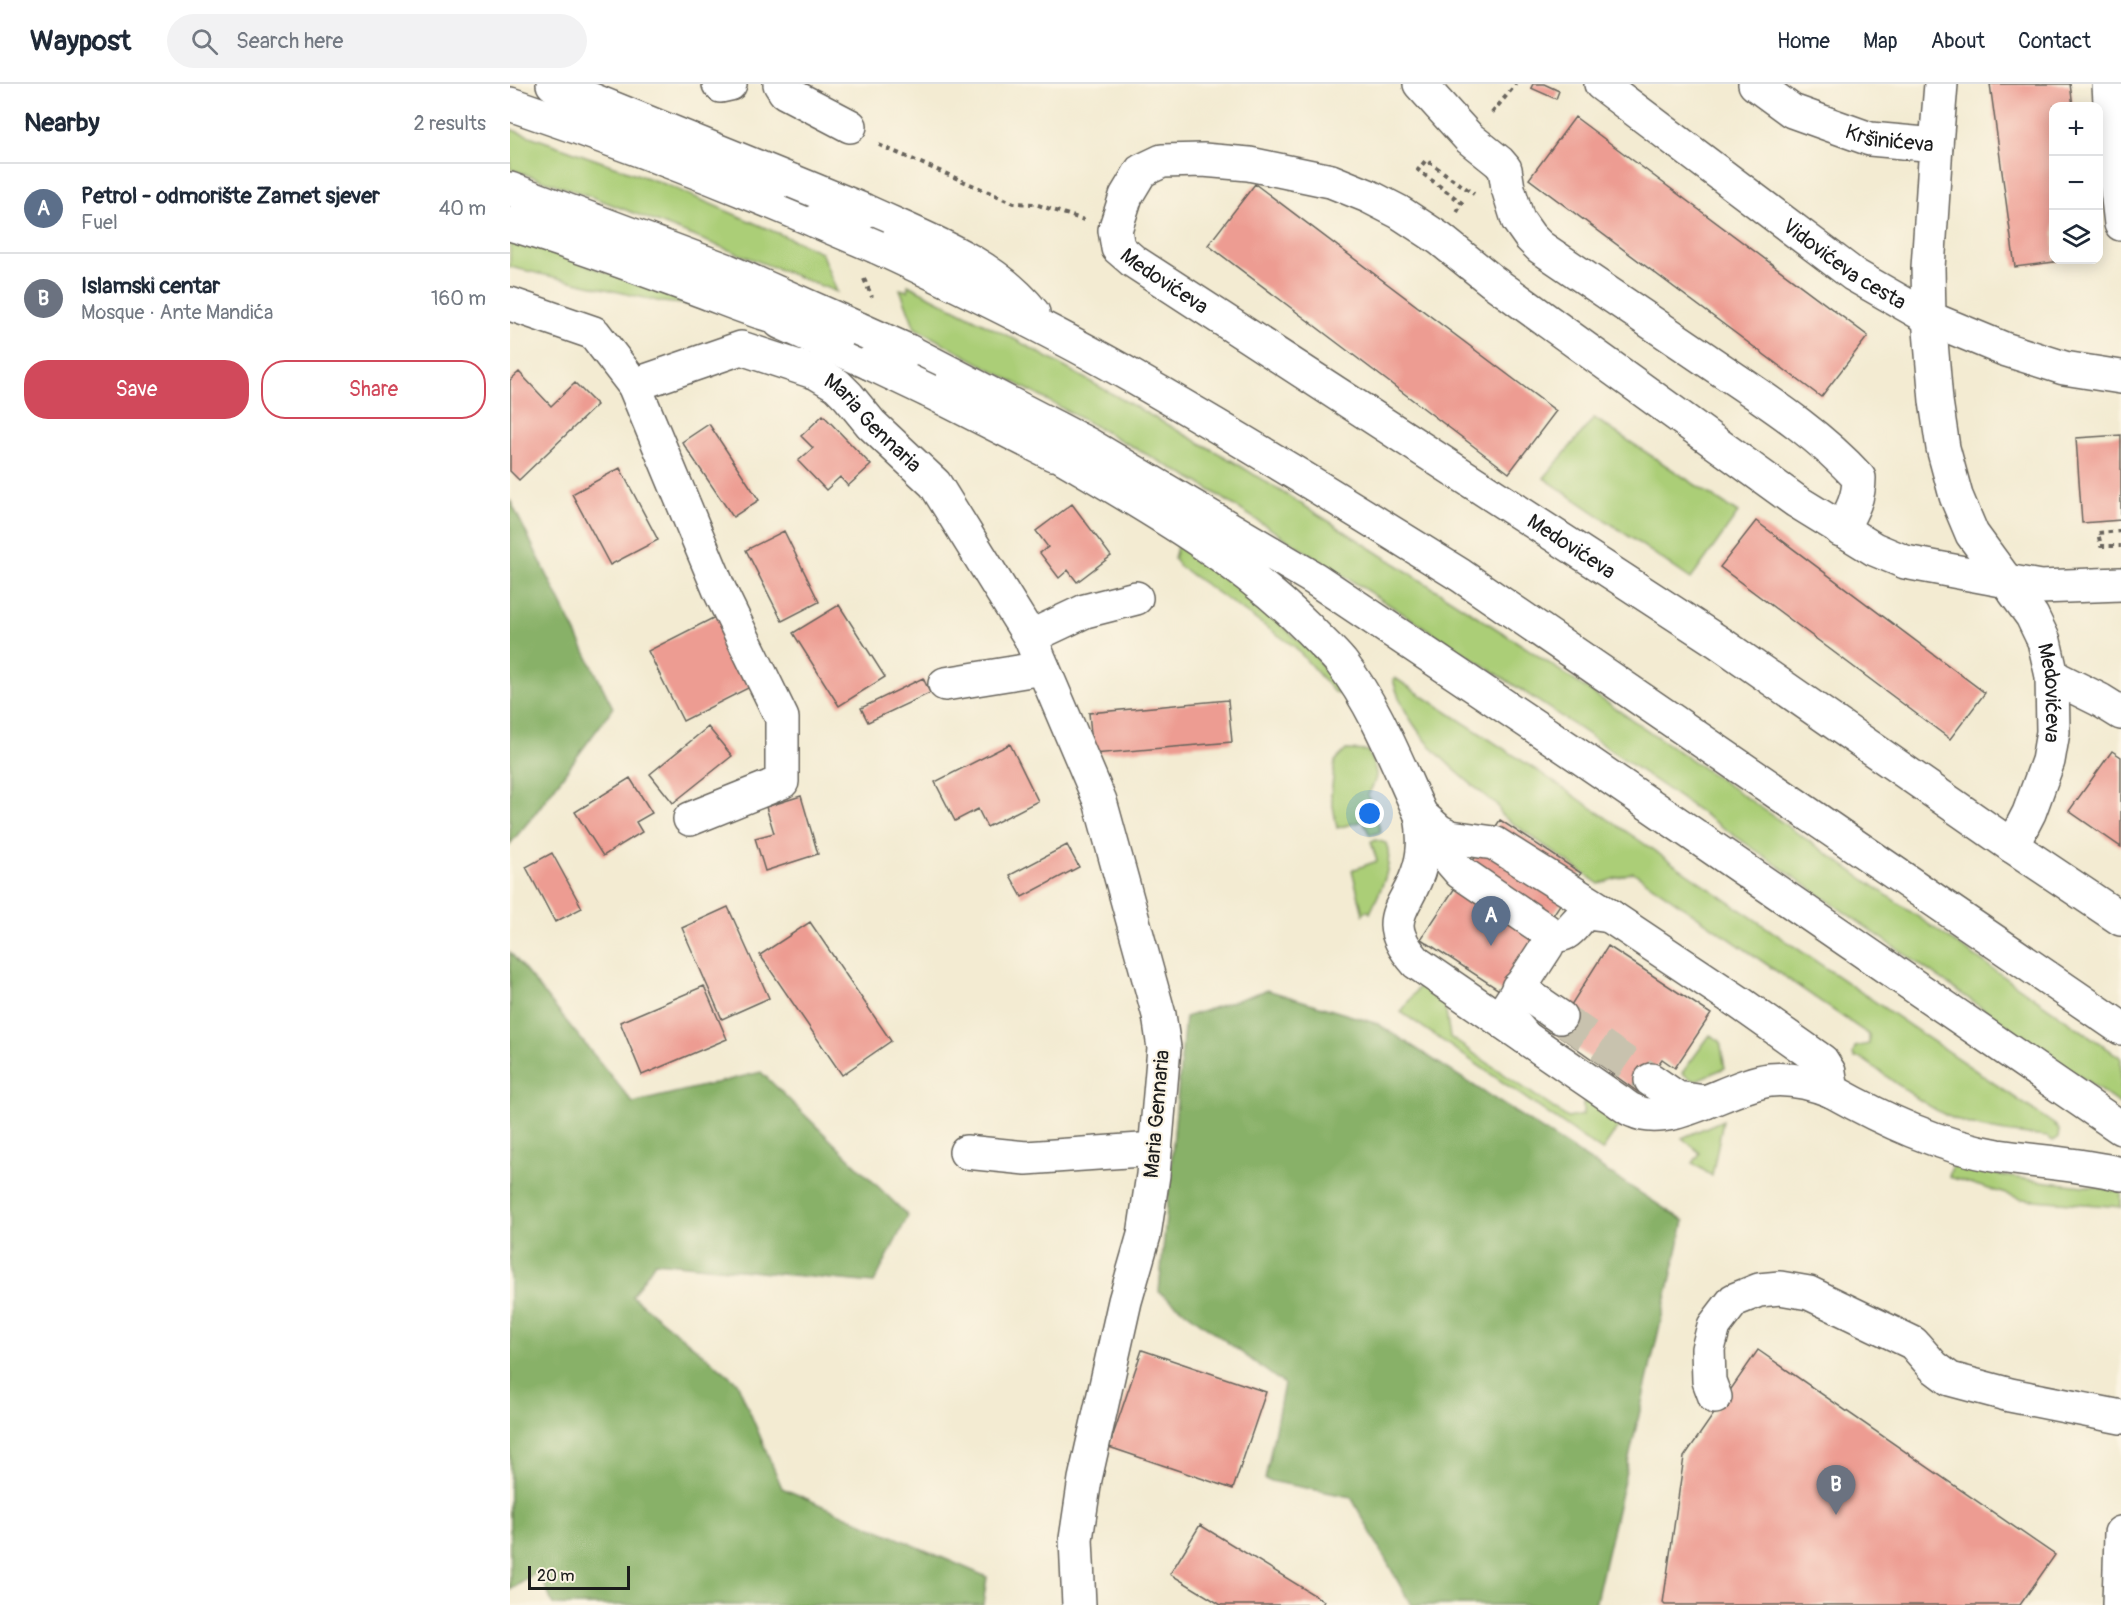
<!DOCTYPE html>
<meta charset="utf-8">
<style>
:root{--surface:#fff;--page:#f2f2f3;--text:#1f2937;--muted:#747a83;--line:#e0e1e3;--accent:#d1495b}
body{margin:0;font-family:Pangolin,sans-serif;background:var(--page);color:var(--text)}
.controls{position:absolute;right:18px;top:18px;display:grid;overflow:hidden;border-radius:12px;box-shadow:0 3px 15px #0003}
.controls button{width:54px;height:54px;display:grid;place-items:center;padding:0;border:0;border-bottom:2px solid var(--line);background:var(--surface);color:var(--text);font:30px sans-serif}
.scale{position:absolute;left:18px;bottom:15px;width:102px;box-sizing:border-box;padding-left:6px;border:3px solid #1c1c1c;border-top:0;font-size:16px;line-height:21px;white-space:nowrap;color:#1c1c1c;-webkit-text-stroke:4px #fcf5e5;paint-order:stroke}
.you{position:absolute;left:860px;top:730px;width:21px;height:21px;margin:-15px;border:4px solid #fff;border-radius:50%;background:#1a73e8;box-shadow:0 0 0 9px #1a73e833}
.badge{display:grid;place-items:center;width:39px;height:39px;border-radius:50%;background:var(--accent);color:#fff;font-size:20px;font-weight:700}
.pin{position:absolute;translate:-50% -50px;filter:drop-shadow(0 2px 3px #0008)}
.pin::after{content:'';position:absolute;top:32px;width:21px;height:18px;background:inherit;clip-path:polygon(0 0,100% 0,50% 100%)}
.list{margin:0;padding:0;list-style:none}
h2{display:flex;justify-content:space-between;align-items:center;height:78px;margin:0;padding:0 24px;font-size:26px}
h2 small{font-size:20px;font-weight:400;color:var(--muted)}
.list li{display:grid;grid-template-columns:39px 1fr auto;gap:18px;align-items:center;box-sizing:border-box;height:90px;padding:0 24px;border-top:2px solid var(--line)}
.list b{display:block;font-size:22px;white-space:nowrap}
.list p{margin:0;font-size:20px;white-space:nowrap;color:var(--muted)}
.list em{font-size:20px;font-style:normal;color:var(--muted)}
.actions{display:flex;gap:12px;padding:18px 24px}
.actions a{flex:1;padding:14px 0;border:2px solid var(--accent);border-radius:24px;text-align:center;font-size:21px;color:var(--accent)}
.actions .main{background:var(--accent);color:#fff}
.icon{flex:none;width:33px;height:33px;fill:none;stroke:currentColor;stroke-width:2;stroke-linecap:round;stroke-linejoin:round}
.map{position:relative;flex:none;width:1611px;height:1521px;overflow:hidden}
header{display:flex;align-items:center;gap:36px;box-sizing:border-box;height:84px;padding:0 30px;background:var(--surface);border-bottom:2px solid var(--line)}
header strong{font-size:28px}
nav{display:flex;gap:33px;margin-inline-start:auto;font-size:21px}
.search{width:420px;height:54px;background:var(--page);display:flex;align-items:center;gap:15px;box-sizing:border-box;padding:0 21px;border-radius:33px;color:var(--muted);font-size:22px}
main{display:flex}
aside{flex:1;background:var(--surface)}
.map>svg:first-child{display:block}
.green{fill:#abce77;stroke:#64754a;stroke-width:1.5}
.forest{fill:#88b168;stroke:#526642;stroke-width:1.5}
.building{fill:#ed9c92}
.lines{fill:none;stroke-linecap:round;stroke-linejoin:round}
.minor-tunnel{stroke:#c8c2ae;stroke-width:33;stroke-dasharray:33 16;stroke-linecap:butt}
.minor-casing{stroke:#67645c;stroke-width:36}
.highway-casing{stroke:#67645c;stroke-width:36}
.path{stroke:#67645c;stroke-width:4;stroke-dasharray:4.5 4.5;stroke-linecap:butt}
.minor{stroke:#fff;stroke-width:33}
.highway{stroke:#fff;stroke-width:33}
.highway-bridge-casing{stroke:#67645c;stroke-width:36;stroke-linecap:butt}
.highway-bridge{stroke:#fff;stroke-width:33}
.labels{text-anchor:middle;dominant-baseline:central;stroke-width:4.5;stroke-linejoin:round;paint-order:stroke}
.street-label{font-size:21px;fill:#1c1c1c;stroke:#fcf5e5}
</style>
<header>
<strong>Waypost</strong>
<div class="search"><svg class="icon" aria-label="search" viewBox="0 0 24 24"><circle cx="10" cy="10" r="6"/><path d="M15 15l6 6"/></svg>Search here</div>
<nav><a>Home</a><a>Map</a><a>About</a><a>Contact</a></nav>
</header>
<main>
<aside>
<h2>Nearby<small>2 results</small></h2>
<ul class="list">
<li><span class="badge" style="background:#5c6f8a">A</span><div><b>Petrol - odmorište Zamet sjever</b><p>Fuel</p></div><em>40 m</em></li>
<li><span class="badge" style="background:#6b7280">B</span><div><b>Islamski centar</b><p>Mosque · Ante Mandića</p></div><em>160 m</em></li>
</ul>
<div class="actions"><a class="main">Save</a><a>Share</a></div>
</aside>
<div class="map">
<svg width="1611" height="1521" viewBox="0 0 1611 1521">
<rect width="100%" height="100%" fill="#fcf5e5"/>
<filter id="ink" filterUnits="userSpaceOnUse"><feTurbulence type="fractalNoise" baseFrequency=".0167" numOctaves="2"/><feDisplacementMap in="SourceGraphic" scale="12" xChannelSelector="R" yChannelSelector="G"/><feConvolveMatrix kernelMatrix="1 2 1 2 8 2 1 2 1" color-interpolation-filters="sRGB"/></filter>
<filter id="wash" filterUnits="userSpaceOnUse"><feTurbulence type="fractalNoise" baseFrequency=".008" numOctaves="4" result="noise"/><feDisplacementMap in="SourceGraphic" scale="24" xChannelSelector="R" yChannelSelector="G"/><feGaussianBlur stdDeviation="1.35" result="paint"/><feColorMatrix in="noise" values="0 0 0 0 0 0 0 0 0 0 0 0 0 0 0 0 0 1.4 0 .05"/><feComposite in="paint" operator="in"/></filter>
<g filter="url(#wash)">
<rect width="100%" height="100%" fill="#f3ebd2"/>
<path class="green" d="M 0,45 L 157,101 L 311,168 L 327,208 L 85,114 L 0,85 Z
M 0,153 L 185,221 L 152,218 L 0,183 Z
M 398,201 L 508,257 L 606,312 L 724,378 L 820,438 L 1015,563 L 1240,716 L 1611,974 L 1611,1021 L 1254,772 L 1073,647 L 981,586 L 689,399 L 405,244 L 390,205 L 398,207 Z
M 1084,334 L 1228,429 L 1181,495 L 1034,394 Z
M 668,458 L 723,498 L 805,571 L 830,609 L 824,608 L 785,563 L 669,482 L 664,475 Z
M 885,594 L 1028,687 L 1545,1041 L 1549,1046 L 1548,1054 L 1543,1057 L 1537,1053 C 1508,1050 1478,1047 1450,1037 C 1419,1027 1379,993 1351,974 L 1345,974 L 1343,970 L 1345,963 L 1359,960 L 1359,951 L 1123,788 L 1089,800 L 991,731 L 988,722 C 947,689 896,650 883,595 Z
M 836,666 L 858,667 C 867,689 870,690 858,711 L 871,748 L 860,751 L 853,737 L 827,744 L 821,711 L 825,677 Z
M 866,756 L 876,759 C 885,781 869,809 860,829 L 857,826 L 853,830 L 842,786 L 867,777 L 861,758 Z
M 910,901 L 934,917 L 940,953 L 1058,1034 L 1073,1031 L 1073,1019 L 1082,1016 L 1111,1039 L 1092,1067 L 891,928 Z
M 1200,951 L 1210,957 L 1215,984 L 1184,997 L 1172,989 Z
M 1213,1036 L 1202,1092 L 1183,1079 L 1190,1069 L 1172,1054 Z
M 1443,1078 C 1497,1098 1555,1098 1611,1107 L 1611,1123 L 1512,1115 L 1439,1093 Z"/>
<path class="forest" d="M 0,416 L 103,624 L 24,731 L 0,760 Z
M 0,868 L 123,1019 L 251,988 L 398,1132 L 364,1199 L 145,1178 L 122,1212 L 227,1298 L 272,1404 L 477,1493 L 473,1521 L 43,1521 L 29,1487 L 0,1506 Z
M 757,906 L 868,940 L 1174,1137 L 1085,1521 L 901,1521 L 841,1413 L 755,1396 L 774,1300 L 649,1208 L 675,933 Z"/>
<g id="blocks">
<path class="building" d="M 1023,0 L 1034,0 L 1049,7 L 1046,15 L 1021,4 Z
M 1480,0 L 1560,0 L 1563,22 L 1544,22 L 1544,176 L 1552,177 L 1505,183 Z
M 1065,33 L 1358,252 L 1311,313 L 1019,95 Z
M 745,100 L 1046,327 L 999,389 L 698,161 Z
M 9,288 L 41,322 L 65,299 L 87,321 L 9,396 L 0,387 L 0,296 Z
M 313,331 L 361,381 L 338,402 L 330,393 L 316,406 L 288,377 L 303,364 L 291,352 Z
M 199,340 L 249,416 L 223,433 L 172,358 Z
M 1611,351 L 1611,436 L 1572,439 L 1566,354 Z
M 110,384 L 148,456 L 100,481 L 62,410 Z
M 562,420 L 601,472 L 567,498 L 558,486 L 549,494 L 530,469 L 538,463 L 526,447 Z
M 1246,437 L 1475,609 L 1440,655 L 1210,483 Z
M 274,447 L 309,518 L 272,537 L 236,466 Z
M 329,521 L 375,593 L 329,622 L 283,549 Z
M 211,530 L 246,600 L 173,637 L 138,567 Z
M 413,594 L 420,609 L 358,638 L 351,624 Z
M 718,616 L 722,658 L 583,670 L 579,629 Z
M 198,643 L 222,672 L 163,719 L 140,690 Z
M 500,660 L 528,717 L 477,743 L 468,725 L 445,737 L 425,698 Z
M 1602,667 L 1611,673 L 1611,763 L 1559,727 Z
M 120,694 L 142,729 L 126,738 L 132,748 L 93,772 L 65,728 Z
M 291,712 L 308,770 L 255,787 L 245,754 L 264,749 L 256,723 Z
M 990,736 L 1071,789 L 992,908 L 911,855 Z
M 557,761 L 569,783 L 512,813 L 500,791 Z
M 42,769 L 72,824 L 45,838 L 16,783 Z
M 218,823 L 259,914 L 212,935 L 172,844 Z
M 300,838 L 381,957 L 332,991 L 250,871 Z
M 1098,862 L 1201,930 L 1165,984 L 1152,975 L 1128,1008 L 1044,948 Z
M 194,902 L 217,955 L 132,991 L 110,938 Z
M 632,1266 L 756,1308 L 723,1405 L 599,1363 Z
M 1248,1266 L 1545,1471 L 1510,1521 L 1155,1521 L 1153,1519 L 1174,1373 Z
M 690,1441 L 814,1517 L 812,1521 L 711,1521 L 660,1490 Z"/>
</g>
</g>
<g filter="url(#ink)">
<use href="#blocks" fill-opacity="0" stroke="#67645c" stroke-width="1.5"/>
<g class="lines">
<path class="minor-tunnel" d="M 1050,933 L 1141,996"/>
<g class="minor-casing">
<g id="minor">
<path d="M 209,0 L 211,2 L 220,0"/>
<path d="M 270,0 L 275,8 L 340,42"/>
<path d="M 910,0 L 959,54 L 989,78 L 995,85 L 998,104 L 1008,136 L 1020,153 L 1030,163 C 1088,202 1146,242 1204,281 C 1254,315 1308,349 1349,394 C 1349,415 1341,428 1331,446"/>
<path id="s1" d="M 1091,0 L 1344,191 L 1419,234 L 1494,265 L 1554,284 L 1611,293"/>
<path id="s2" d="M 1245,0 L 1282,27 L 1360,55 L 1426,61 L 1418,184 L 1419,234 L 1426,317 L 1433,364 L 1446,412 L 1462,450 L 1522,532 L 1534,557 L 1542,592 L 1543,648 L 1538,677 L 1519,729 L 1502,762"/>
<path d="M 1599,0 L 1603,72 L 1611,140"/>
<path d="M 1426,61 L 1431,0"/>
<path id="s3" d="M 0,220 L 84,249 L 124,301 L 231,264 L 307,289 L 327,301 L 338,312 L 361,340 L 425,400 L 520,553 L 590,717 L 649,931 L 654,964 L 643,1091 L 634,1151 L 615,1217 L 575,1395 L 566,1455 L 569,1521"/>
<path d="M 124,301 L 209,505 L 272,634 L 272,698 L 180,735"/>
<path id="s4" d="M 1611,500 L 1530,503 L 1395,478 L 1364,465 L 1286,417 L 982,197 L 930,155 L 889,128 L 858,112 L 821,97 L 739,80 L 693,76 L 652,77 L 631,87 L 616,112 L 605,146 L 608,164 L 623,177 L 1210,559 L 1502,762 L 1611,835"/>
<path d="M 520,553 L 575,527 L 626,514"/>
<path d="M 1542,592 L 1590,616 L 1611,629"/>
<path d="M 435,600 L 533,584"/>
<path d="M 911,731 C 914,748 915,765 910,782 C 899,825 866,833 907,879 L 1108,1017 C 1113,1020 1118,1025 1124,1027 C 1161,1045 1221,1000 1260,996 C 1282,994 1302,999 1322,1007"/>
<path d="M 911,731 L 929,747 L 941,753 L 984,759 L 1086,823 L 1230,919 L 1312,977 L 1319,988 L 1322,1007"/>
<path d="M 915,737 L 937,773 L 950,788 L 1041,850 C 1061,855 1063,837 1077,829 L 1100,832"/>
<path d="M 1008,904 L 1050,933"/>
<path d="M 1015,953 L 999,934 L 996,925 L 1037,862 L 1038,852 L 1035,846"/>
<path d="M 1141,996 L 1167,1014 L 1195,1018"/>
<path d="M 456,1068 L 516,1074 L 645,1065"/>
<path d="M 1205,1313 L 1199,1297 L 1198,1265 L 1204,1242 L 1224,1216 L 1249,1206 L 1270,1204 L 1299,1209 L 1403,1259 L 1424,1283 L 1440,1295 L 1500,1311 L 1611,1333"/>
<path d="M 1609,1521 L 1611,1449"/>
</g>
</g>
<g class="highway-casing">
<path id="highway" d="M 43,0 L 282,97
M 0,20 C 104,55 206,94 306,137
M 0,105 L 216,186 L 349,245
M 355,127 C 413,154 483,178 523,229
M 0,140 C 64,159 127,183 190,206 C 224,218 262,237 299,236
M 367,163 C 453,203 540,245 623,293 C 733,356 842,424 950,491 L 1611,944
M 270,238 L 360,279
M 398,267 L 579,361 L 805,495 L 1066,670 L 1611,1044
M 419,307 L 543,370
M 526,357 C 620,413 721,467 799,545 C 809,556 821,566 831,578 C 866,623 887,679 911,731
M 1322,1007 C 1374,1036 1429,1062 1488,1072 C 1529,1078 1571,1080 1611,1090"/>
</g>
<path class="path" d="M 982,29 L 1006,0
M 369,61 L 504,119 L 525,120 L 574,136
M 947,128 L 952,119 L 908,86 L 916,76 L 964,110
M 354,195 L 362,213
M 1611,447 L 1588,449 L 1591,462 L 1611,462"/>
<use href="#minor" class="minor"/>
<use href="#highway" class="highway"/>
<g class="highway-bridge-casing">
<path id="highway-bridge" d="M 282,97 L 355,127
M 306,137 L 367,163
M 349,245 L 398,267
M 360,279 L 419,307"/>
</g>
<use href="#highway-bridge" class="highway-bridge"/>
</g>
</g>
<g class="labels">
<g class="street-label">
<text stroke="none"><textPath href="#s2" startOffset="148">Kršinićeva</textPath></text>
<text stroke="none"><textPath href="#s1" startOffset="303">Vidovićeva cesta</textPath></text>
<text stroke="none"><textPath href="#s4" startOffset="1244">Medovićeva</textPath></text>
<text stroke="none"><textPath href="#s3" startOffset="423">Maria Gennaria</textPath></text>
<text stroke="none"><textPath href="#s4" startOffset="1730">Medovićeva</textPath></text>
<text stroke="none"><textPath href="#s2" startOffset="772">Medovićeva</textPath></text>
<text transform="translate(647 1030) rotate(-85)">Maria Gennaria</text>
</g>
</g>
</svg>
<div class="controls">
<button>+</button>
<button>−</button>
<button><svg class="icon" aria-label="layers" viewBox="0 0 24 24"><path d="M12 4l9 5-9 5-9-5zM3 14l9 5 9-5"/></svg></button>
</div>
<div class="scale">20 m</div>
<div class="you"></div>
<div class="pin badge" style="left:981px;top:862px;background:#5c6f8a">A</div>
<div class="pin badge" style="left:1326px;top:1431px;background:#6b7280">B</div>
</div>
</main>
